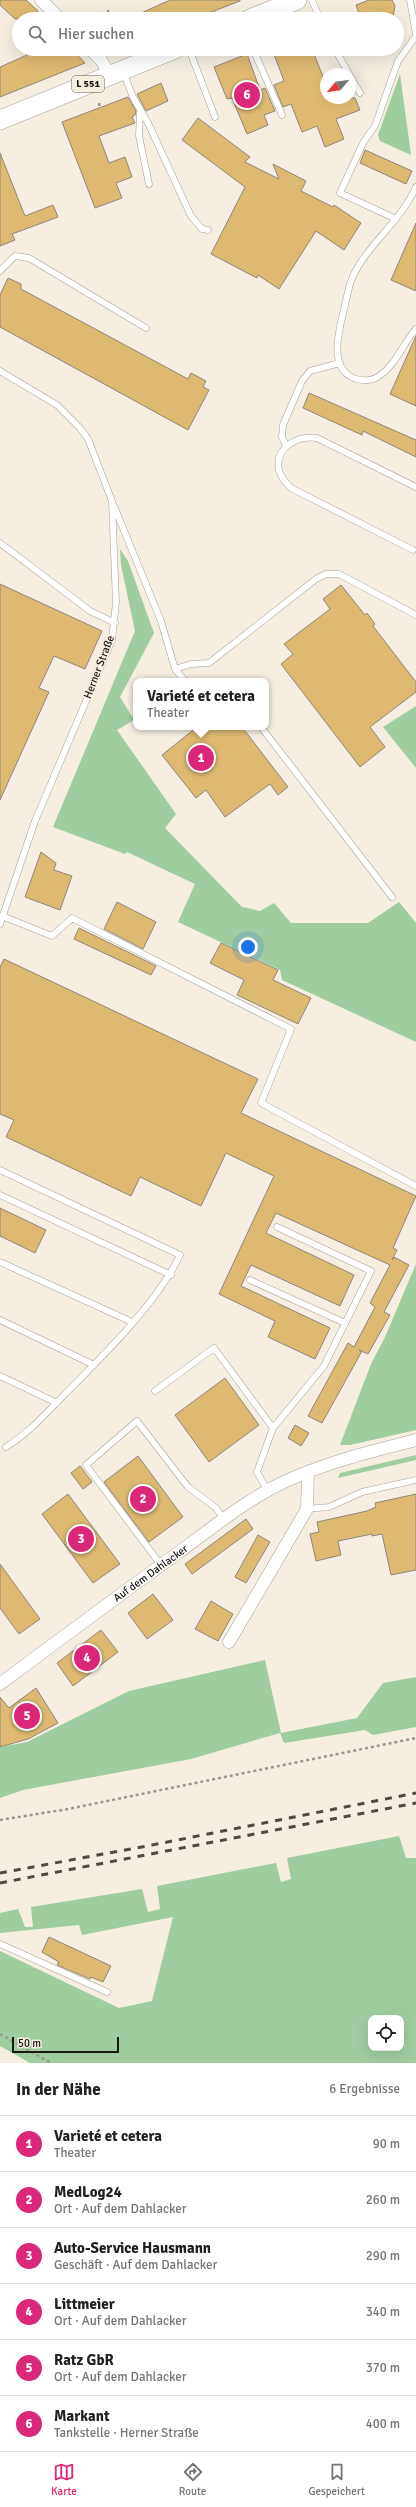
<!DOCTYPE html>
<html lang="de">
<meta charset="utf-8">
<style>
:root{--surface:#fff;--page:#f2f2f2;--text:#202124;--muted:#757577;--line:#e0e0e0;--accent:#db2777}
body{margin:0;font-family:Signika,sans-serif;background:var(--page);color:var(--text)}
.controls{position:absolute;right:12px;bottom:12px;display:grid;overflow:hidden;border-radius:8px;box-shadow:0 4px 16px #0002}
.controls button{width:36px;height:36px;display:grid;place-items:center;padding:0;border:0;border-bottom:1px solid var(--line);background:var(--surface);color:var(--text);font:20px sans-serif}
.compass{position:absolute;left:320px;top:68px;width:36px;height:36px;border-radius:50%;background:var(--surface);box-shadow:0 4px 16px #0002;rotate:241deg}
.scale{position:absolute;left:12px;bottom:10px;width:107px;box-sizing:border-box;padding-left:4px;border:2px solid #191712;border-top:0;font-size:11px;line-height:14px;white-space:nowrap;color:#191712;-webkit-text-stroke:3px #f5eee1;paint-order:stroke}
.you{position:absolute;left:248px;top:947px;width:14px;height:14px;margin:-10px;border:3px solid #fff;border-radius:50%;background:#1a73e8;box-shadow:0 0 0 6px #1a73e833}
.badge{display:grid;place-items:center;width:26px;height:26px;border-radius:50%;background:var(--accent);color:#fff;font-size:13px;font-weight:700}
.pin{position:absolute;translate:-50% -50%;border:2px solid #fff;box-shadow:0 1px 4px #0006}
.popup{position:absolute;left:133px;top:678px;width:136px;height:52px;box-sizing:border-box;display:grid;place-content:center;border-radius:8px;background:var(--surface);filter:drop-shadow(0 1px 3px #0005);font-size:13px;white-space:nowrap;color:var(--muted)}
.popup b{font-size:15px;color:var(--text)}
.popup::after{content:'';position:absolute;left:50%;top:100%;margin-left:-8px;border:8px solid transparent;border-top-color:var(--surface)}
.list{margin:0;padding:0;list-style:none}
h2{display:flex;justify-content:space-between;align-items:center;height:52px;margin:0;padding:0 16px;font-size:17px}
h2 small{font-size:13px;font-weight:400;color:var(--muted)}
.list li{display:grid;grid-template-columns:26px 1fr auto;gap:12px;align-items:center;box-sizing:border-box;height:56px;padding:0 16px;border-top:1px solid var(--line)}
.list b{display:block;font-size:15px;white-space:nowrap}
.list p{margin:0;font-size:13px;white-space:nowrap;color:var(--muted)}
.list em{font-size:13px;font-style:normal;color:var(--muted)}
.icon{flex:none;width:22px;height:22px;fill:none;stroke:currentColor;stroke-width:2;stroke-linecap:round;stroke-linejoin:round}
.map{position:relative;flex:none;width:416px;height:2063px;overflow:hidden}
.search{position:absolute;background:var(--surface);box-shadow:0 4px 16px #0002;left:12px;right:12px;top:12px;height:44px;display:flex;align-items:center;gap:10px;box-sizing:border-box;padding:0 14px;border-radius:22px;color:var(--muted);font-size:15px}
.sheet{height:388px;background:var(--surface)}
nav{display:flex;justify-content:space-around;align-items:center;box-sizing:border-box;height:56px;border-top:1px solid var(--line);background:var(--surface);font-size:11px;color:var(--muted)}
nav a{display:grid;justify-items:center;gap:2px}
nav .on{color:var(--accent)}
.map>svg:first-child{display:block}
.green{fill:#9fcda0;fill-rule:evenodd}
.building{fill:#ddb971;stroke:#8d877c}
.lines{fill:none;stroke-linecap:round;stroke-linejoin:round}
.lane-casing{stroke:#a6a094;stroke-width:7}
.street-casing{stroke:#a6a094;stroke-width:13}
.primary-casing{stroke:#a6a094;stroke-width:20}
.path{stroke:#9b968d;stroke-width:2.5;stroke-dasharray:3 3;stroke-linecap:butt}
.lane{stroke:#fff;stroke-width:6}
.street{stroke:#fff;stroke-width:12}
.primary{stroke:#fff;stroke-width:19}
.rail{stroke:#4e4b44;stroke-width:3;stroke-dasharray:7 7;stroke-linecap:butt}
.labels{text-anchor:middle;dominant-baseline:central;stroke-width:3;stroke-linejoin:round;paint-order:stroke}
.shield{fill:#f5eee1;stroke:#5b5850;stroke-width:1}
.shield-label{font-size:10px;font-weight:bold;fill:#191712}
.street-label{font-size:11px;fill:#191712;stroke:#f5eee1}
</style>
<div class="map">
<svg width="416" height="2063" viewBox="0 0 416 2063">
<rect width="100%" height="100%" fill="#f5eee1"/>
<path class="green" d="M 400,74 L 411,155 L 380,141 L 378,135 Z
M 120,549 L 128,561 L 154,633 L 120,697 L 134,720 L 117,730 L 176,814 L 165,828 L 242,907 L 260,911 L 274,903 L 291,923 L 368,923 L 399,902 L 416,923 L 416,1042 L 282,980 L 280,970 L 178,922 L 195,884 L 127,852 L 125,854 L 53,827 L 135,631 L 121,565 Z
M 416,706 L 416,768 L 383,727 Z
M 416,1264 L 416,1430 L 350,1445 L 340,1445 L 371,1364 L 385,1337 Z
M 416,1455 L 416,1460 L 338,1478 L 340,1473 Z
M 265,1660 L 281,1733 L 357,1718 L 383,1683 L 416,1677 L 416,1727 L 373,1735 L 365,1730 L 284,1743 L 280,1733 L 191,1759 L 23,1790 L 0,1798 L 0,1747 L 27,1742 L 129,1691 Z
M 399,1836 L 406,1858 L 416,1858 L 416,2063 L 30,2063 L 0,2046 L 0,1951 L 119,2008 L 152,2001 L 173,1917 L 82,1935 L 79,1925 L 0,1933 L 0,1913 L 18,1909 L 25,1927 L 33,1927 L 31,1907 L 142,1889 L 148,1912 L 160,1909 L 157,1886 L 276,1863 L 281,1882 L 291,1879 L 287,1858 ZM 371,2018 L 401,2018 L 401,2048 L 371,2048 Z"/>
<path class="building" d="M 0,0 L 26,0 L 38,11 L 31,19 L 15,19 L 0,5 Z
M 170,0 L 240,0 L 240,1 L 193,19 L 128,19 Z
M 369,0 L 392,0 L 395,6 L 393,17 L 361,19 L 356,5 Z
M 24,49 L 72,49 L 85,63 L 0,97 L 0,67 L 27,55 Z
M 272,49 L 312,49 L 326,84 L 326,98 L 355,98 L 360,110 L 336,119 L 344,139 L 325,147 L 317,126 L 302,132 L 291,104 L 283,107 L 274,85 L 284,81 Z
M 247,54 L 260,90 L 265,88 L 275,111 L 264,115 L 268,125 L 247,134 L 232,98 L 227,99 L 214,67 Z
M 161,83 L 168,101 L 146,111 L 137,94 Z
M 128,97 L 136,111 L 135,115 L 132,117 L 135,123 L 99,136 L 109,163 L 125,157 L 132,177 L 116,183 L 122,198 L 95,208 L 62,122 Z
M 198,118 L 250,157 L 245,162 L 279,179 L 273,164 L 306,181 L 301,191 L 333,207 L 334,205 L 361,223 L 344,250 L 316,231 L 279,289 L 258,275 L 257,278 L 211,254 L 245,187 L 182,140 Z
M 365,150 L 412,171 L 406,184 L 360,163 Z
M 0,153 L 25,216 L 53,205 L 58,217 L 12,234 L 15,240 L 0,246 Z
M 416,223 L 416,291 L 391,280 Z
M 8,278 L 21,284 L 21,289 L 188,379 L 191,373 L 206,381 L 203,387 L 209,390 L 188,430 L 0,327 L 0,295 Z
M 416,336 L 416,406 L 390,394 Z
M 309,393 L 416,440 L 416,457 L 363,431 L 362,435 L 303,408 Z
M 0,584 L 102,631 L 85,669 L 54,656 L 39,688 L 49,692 L 0,800 Z
M 341,585 L 365,615 L 367,613 L 375,624 L 373,626 L 416,682 L 416,692 L 370,727 L 385,747 L 360,767 L 281,664 L 293,654 L 284,644 L 330,609 L 323,599 Z
M 197,727 L 242,727 L 288,787 L 278,795 L 270,784 L 225,817 L 206,790 L 196,798 L 162,755 Z
M 41,852 L 56,863 L 54,870 L 72,876 L 60,910 L 25,897 Z
M 117,902 L 156,922 L 143,949 L 104,929 Z
M 79,928 L 156,966 L 151,975 L 74,939 Z
M 221,943 L 278,970 L 273,980 L 311,998 L 298,1024 L 237,995 L 244,980 L 210,963 Z
M 4,959 L 258,1079 L 241,1113 L 416,1196 L 393,1248 L 397,1250 L 392,1260 L 394,1257 L 409,1265 L 384,1312 L 390,1315 L 368,1354 L 359,1350 L 362,1351 L 322,1423 L 308,1416 L 348,1343 L 354,1347 L 375,1307 L 370,1303 L 390,1265 L 276,1213 L 266,1233 L 354,1275 L 340,1306 L 251,1265 L 241,1286 L 330,1328 L 315,1359 L 268,1337 L 275,1321 L 219,1294 L 274,1176 L 226,1153 L 201,1206 L 140,1177 L 131,1196 L 6,1137 L 14,1120 L 0,1114 L 0,967 Z
M 0,1208 L 46,1230 L 35,1253 L 0,1236 Z
M 225,1378 L 259,1425 L 209,1462 L 175,1415 Z
M 295,1425 L 309,1433 L 301,1446 L 288,1438 Z
M 138,1456 L 183,1517 L 149,1542 L 104,1482 Z
M 80,1466 L 92,1482 L 83,1489 L 71,1473 Z
M 68,1494 L 120,1564 L 93,1583 L 42,1514 Z
M 416,1494 L 416,1570 L 391,1575 L 382,1534 L 372,1536 L 372,1534 L 338,1541 L 341,1555 L 316,1561 L 310,1534 L 319,1532 L 317,1522 L 367,1511 L 376,1507 L 375,1503 Z
M 246,1519 L 253,1529 L 192,1574 L 185,1564 Z
M 258,1535 L 270,1542 L 246,1583 L 235,1577 Z
M 0,1564 L 40,1619 L 19,1634 L 0,1608 Z
M 153,1594 L 173,1620 L 147,1639 L 128,1613 Z
M 211,1601 L 233,1614 L 218,1641 L 195,1629 Z
M 101,1630 L 118,1652 L 73,1686 L 57,1663 Z
M 36,1688 L 58,1723 L 28,1739 L 0,1747 L 0,1697 L 9,1708 Z
M 49,1937 L 111,1966 L 103,1982 L 91,1977 L 90,1979 L 57,1965 L 59,1962 L 42,1952 Z"/>
<g class="lines">
<g class="lane-casing">
<path id="lane" d="M 312,0 L 320,19
M 410,0 L 416,34
M 189,49 L 215,117
M 253,49 L 282,115
M 335,49 L 349,74
M 123,72 L 133,97 L 148,123 L 191,216 L 202,229 L 208,230
M 350,76 L 360,93
M 140,113 L 139,136 L 149,184
M 416,187 C 401,221 368,244 353,276 C 349,285 347,296 345,305 C 340,327 326,369 356,379 C 363,381 373,381 379,376 C 396,365 403,343 416,329
M 396,219 L 340,193 L 364,141 L 375,126 L 398,61 L 416,36
M 0,271 L 15,256 L 29,258 L 146,328
M 0,371 L 57,405 L 80,428 L 88,439 L 112,501 L 116,602 L 112,640 L 35,821 L 0,924
M 286,446 L 282,437 L 283,425 L 302,381 L 310,371 L 340,363
M 114,506 L 161,621 L 175,669 L 185,681
M 0,543 L 90,611 L 115,623
M 413,550 L 291,488 C 286,483 281,478 279,470 C 274,447 299,435 317,438 L 416,487
M 175,669 L 191,664 L 209,663 L 316,579 L 326,574 L 339,574 L 416,615
M 261,727 L 392,897
M 2,916 L 52,936 L 72,918 L 291,1029 L 261,1103 L 416,1186
M 0,1170 L 180,1255 C 158,1302 102,1357 65,1394 C 46,1413 29,1433 6,1447
M 0,1195 L 171,1275
M 0,1262 L 132,1322
M 250,1280 L 345,1323
M 0,1320 L 94,1365
M 0,1376 L 57,1403
M 155,1391 L 214,1348 L 273,1428
M 268,1491 L 257,1472 L 273,1428 L 324,1366 L 371,1271 L 277,1227
M 307,1509 L 329,1507 L 362,1492 L 416,1480
M 161,1565 L 86,1465 L 137,1421 L 188,1487 L 215,1507 L 224,1519
M 0,1944 L 107,1992"/>
</g>
<g class="street-casing">
<g id="street">
<path d="M 41,0 L 60,19"/>
<path d="M 90,49 L 101,60 L 110,75"/>
<path d="M 229,1642 L 307,1509 L 308,1473"/>
<path id="s1" d="M 0,1684 C 59,1640 118,1596 178,1553 C 212,1528 247,1499 286,1481 C 328,1462 372,1451 416,1440"/>
</g>
</g>
<g class="primary-casing">
<path id="primary" d="M 250,19 L 297,0
M 0,120 L 175,49"/>
</g>
<path class="path" d="M 101,14 L 105,17
M 91,19 L 108,11 L 111,19
M 99,106 L 100,101
M 0,1820 L 68,1809 L 416,1738
M 0,2034 L 51,2063"/>
<use href="#lane" class="lane"/>
<use href="#street" class="street"/>
<use href="#primary" class="primary"/>
<path class="rail" d="M 0,1873 L 147,1846 L 416,1793
M 0,1883 L 416,1803"/>
</g>
<g class="labels">
<rect class="shield" x="72" y="76" width="32" height="16" rx="3"/>
<g class="shield-label">
<text x="88" y="84">L 551</text>
</g>
<g class="street-label">
<text transform="translate(99 667) rotate(-69)">Herner Straße</text>
<text stroke="none"><textPath href="#s1" startOffset="187">Auf dem Dahlacker</textPath></text>
</g>
</g>
</svg>
<div class="controls">
<button><svg class="icon" aria-label="locate" viewBox="0 0 24 24"><circle cx="12" cy="12" r="6"/><path d="M12 2v4M12 18v4M2 12h4M18 12h4"/></svg></button>
</div>
<svg class="compass" viewBox="-18 -18 36 36"><path d="M0-13l5 13h-10z" fill="#e53935"/><path d="M0 13l5-13h-10z" fill="#757577"/></svg>
<div class="scale">50 m</div>
<div class="you"></div>
<div class="pin badge" style="left:201px;top:758px">1</div>
<div class="popup"><b>Varieté et cetera</b>Theater</div>
<div class="pin badge" style="left:143px;top:1499px">2</div>
<div class="pin badge" style="left:81px;top:1539px">3</div>
<div class="pin badge" style="left:87px;top:1658px">4</div>
<div class="pin badge" style="left:27px;top:1716px">5</div>
<div class="pin badge" style="left:247px;top:95px">6</div>
<div class="search"><svg class="icon" aria-label="search" viewBox="0 0 24 24"><circle cx="10" cy="10" r="6"/><path d="M15 15l6 6"/></svg>Hier suchen</div>
</div>
<section class="sheet">
<h2>In der Nähe<small>6 Ergebnisse</small></h2>
<ul class="list">
<li><span class="badge">1</span><div><b>Varieté et cetera</b><p>Theater</p></div><em>90 m</em></li>
<li><span class="badge">2</span><div><b>MedLog24</b><p>Ort · Auf dem Dahlacker</p></div><em>260 m</em></li>
<li><span class="badge">3</span><div><b>Auto-Service Hausmann</b><p>Geschäft · Auf dem Dahlacker</p></div><em>290 m</em></li>
<li><span class="badge">4</span><div><b>Littmeier</b><p>Ort · Auf dem Dahlacker</p></div><em>340 m</em></li>
<li><span class="badge">5</span><div><b>Ratz GbR</b><p>Ort · Auf dem Dahlacker</p></div><em>370 m</em></li>
<li><span class="badge">6</span><div><b>Markant</b><p>Tankstelle · Herner Straße</p></div><em>400 m</em></li>
</ul>
</section>
<nav>
<a class="on"><svg class="icon" aria-label="map" viewBox="0 0 24 24"><path d="M3 6l6-2 6 2 6-2v14l-6 2-6-2-6 2zM9 4v14M15 6v14"/></svg>Karte</a>
<a><svg class="icon" aria-label="directions" viewBox="0 0 24 24"><path d="M12 3l9 9-9 9-9-9zM9 14v-3h6M13 9l2 2-2 2"/></svg>Route</a>
<a><svg class="icon" aria-label="saved" viewBox="0 0 24 24"><path d="M7 4h10v16l-5-4-5 4z"/></svg>Gespeichert</a>
</nav>
